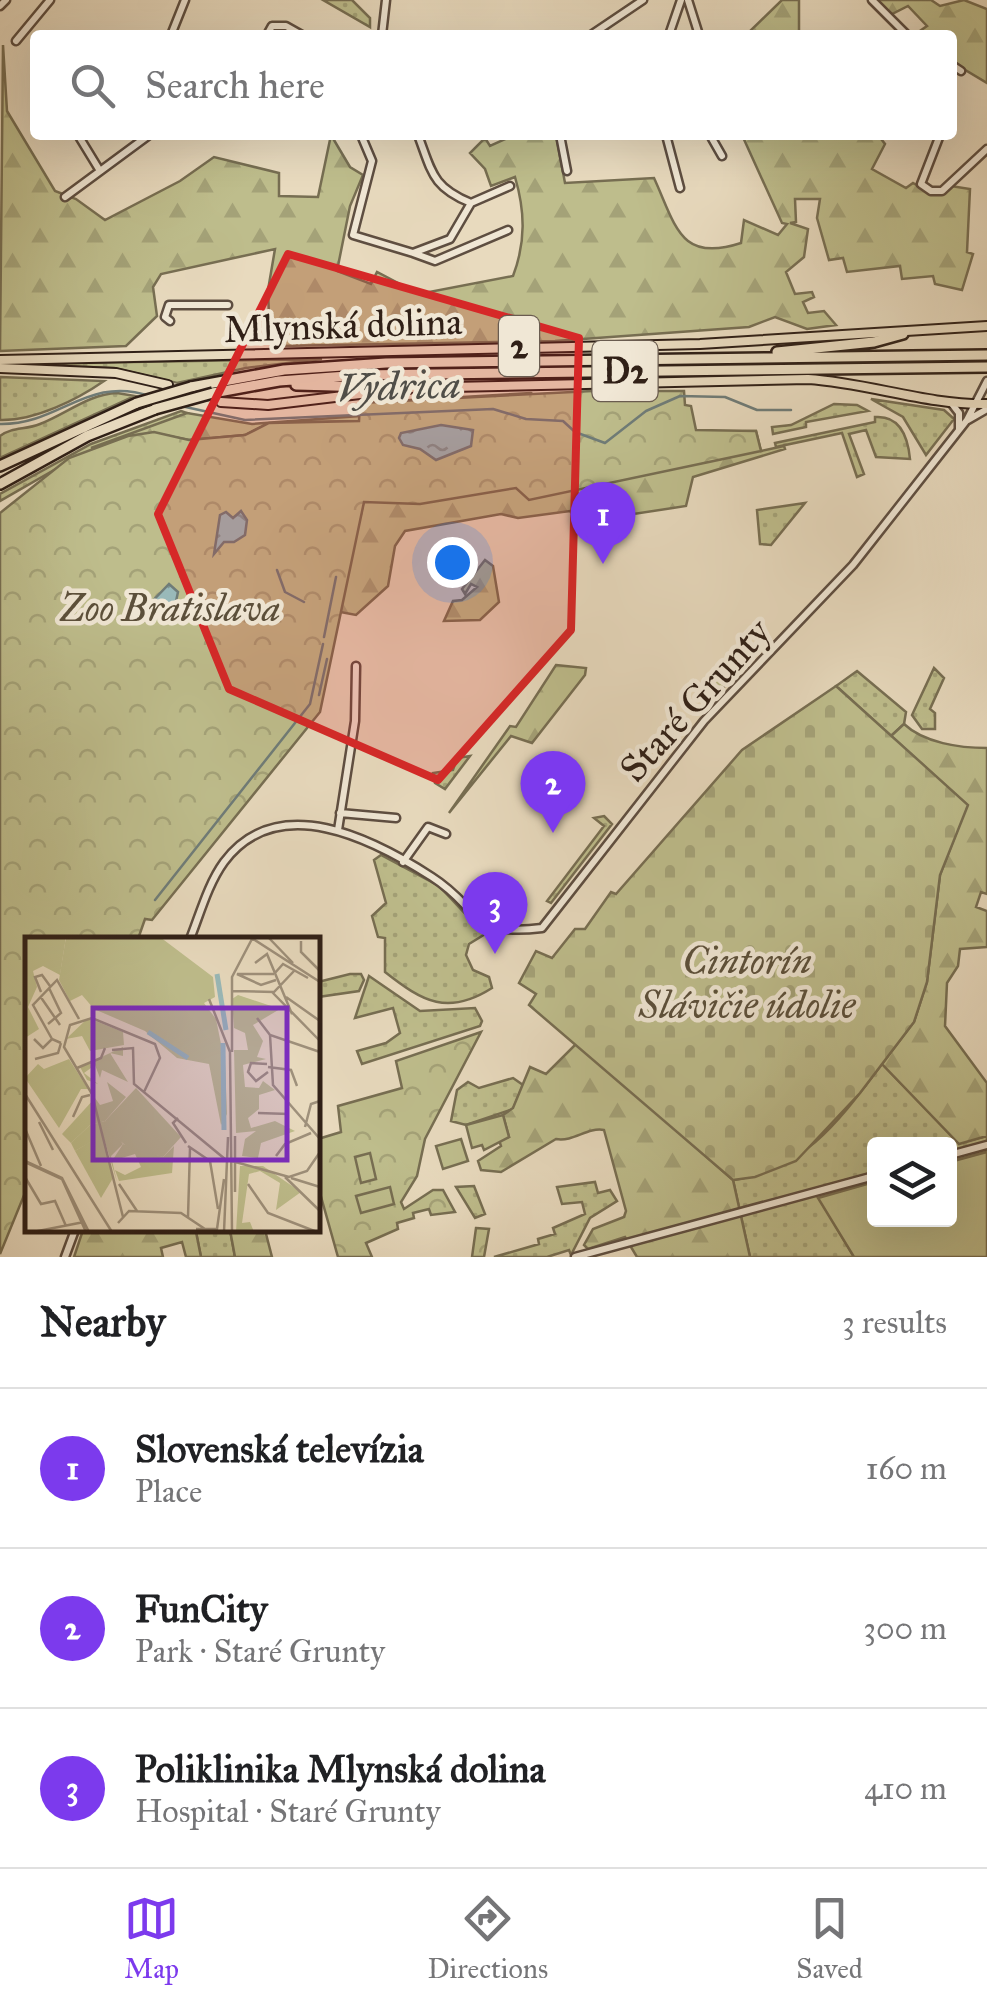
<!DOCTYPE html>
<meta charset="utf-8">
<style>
:root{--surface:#fff;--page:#f6f6f6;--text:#202124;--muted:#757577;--line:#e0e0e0;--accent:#7c3aed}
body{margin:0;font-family:"IM FELL Great Primer",serif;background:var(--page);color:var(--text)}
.controls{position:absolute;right:30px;bottom:30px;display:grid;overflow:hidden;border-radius:10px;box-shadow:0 10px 40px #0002}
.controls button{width:90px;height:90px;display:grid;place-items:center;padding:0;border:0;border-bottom:2px solid var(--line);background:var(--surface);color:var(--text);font:50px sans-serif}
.you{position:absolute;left:452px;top:562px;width:35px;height:35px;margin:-25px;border:8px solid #fff;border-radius:50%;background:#1a73e8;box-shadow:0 0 0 15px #1a73e833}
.badge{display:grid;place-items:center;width:65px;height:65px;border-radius:50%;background:var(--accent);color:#fff;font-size:32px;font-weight:700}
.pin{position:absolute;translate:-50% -82px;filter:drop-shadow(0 2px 5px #0008)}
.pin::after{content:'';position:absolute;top:52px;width:35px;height:30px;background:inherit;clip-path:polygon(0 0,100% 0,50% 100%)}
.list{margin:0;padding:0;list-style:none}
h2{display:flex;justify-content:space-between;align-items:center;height:130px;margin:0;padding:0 40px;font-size:42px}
h2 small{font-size:32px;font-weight:400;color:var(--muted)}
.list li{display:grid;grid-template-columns:65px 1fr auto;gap:30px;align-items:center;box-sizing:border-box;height:160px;padding:0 40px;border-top:2px solid var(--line)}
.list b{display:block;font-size:38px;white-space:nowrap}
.list p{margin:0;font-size:32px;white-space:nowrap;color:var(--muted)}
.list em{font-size:32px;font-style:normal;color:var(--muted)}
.icon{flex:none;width:55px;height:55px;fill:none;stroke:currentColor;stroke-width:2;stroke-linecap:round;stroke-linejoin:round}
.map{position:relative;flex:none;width:987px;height:1257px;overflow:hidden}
.search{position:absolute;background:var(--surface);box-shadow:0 10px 40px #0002;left:30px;right:30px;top:30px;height:110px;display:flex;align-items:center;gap:25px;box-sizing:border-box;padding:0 35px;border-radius:10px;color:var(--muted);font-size:38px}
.sheet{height:610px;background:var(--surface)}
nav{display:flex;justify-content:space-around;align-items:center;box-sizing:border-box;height:140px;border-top:2px solid var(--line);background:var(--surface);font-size:28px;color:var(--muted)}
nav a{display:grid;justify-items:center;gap:5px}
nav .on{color:var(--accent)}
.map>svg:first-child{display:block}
.grass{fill:url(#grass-dots);stroke:#776e52;stroke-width:2.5}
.forest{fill:url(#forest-firs);stroke:#776e52;stroke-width:2.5}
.cemetery{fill:url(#cemetery-stones);stroke:#776e52;stroke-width:2.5}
.park{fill:url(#park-crowns);stroke:#776e52;stroke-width:2.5}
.garden{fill:#bebd8c;stroke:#776e52;stroke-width:2.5}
.water{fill:url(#water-ripples);stroke:#6f7c78;stroke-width:2.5}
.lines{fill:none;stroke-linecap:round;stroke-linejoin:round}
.stream{stroke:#6f7c78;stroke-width:2.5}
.major-tunnel{stroke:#c3b59d;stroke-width:8;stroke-dasharray:8 4;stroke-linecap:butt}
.minor-casing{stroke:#5e4e41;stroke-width:11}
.major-casing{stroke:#302017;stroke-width:12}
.highway-casing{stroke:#302017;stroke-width:14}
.minor{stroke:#f0e7d5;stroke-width:6}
.major{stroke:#e8dabe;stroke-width:8}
.highway{stroke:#e8dabe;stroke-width:9}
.highway-bridge-casing{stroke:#302017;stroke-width:14;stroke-linecap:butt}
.highway-bridge{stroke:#e8dabe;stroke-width:9}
.marked{fill:#d62828;fill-opacity:0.2;stroke:#d62828;stroke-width:8;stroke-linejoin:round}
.labels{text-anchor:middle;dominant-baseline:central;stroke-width:9;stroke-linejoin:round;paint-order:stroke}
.shield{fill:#f0e7d5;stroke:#6a5c50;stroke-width:2.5}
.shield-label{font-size:35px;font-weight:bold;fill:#302017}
.street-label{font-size:38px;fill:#302017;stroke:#f0e7d5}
.park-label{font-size:38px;font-style:italic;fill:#5b4f3a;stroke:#f0e7d5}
.water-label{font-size:40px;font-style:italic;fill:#504e48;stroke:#f0e7d5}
.inset-river{fill:none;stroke:#99b9b9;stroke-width:5}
.inset-road{fill:none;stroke:#9e907b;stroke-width:2.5}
.view{fill:#7b2cbf;fill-opacity:0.15;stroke:#7b2cbf;stroke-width:5}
.inset-edge{fill:none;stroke:#302017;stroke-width:5}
</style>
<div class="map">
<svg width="987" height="1257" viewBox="0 0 987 1257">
<defs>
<pattern id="grass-dots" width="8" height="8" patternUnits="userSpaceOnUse" patternTransform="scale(2.5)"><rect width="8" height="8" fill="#bebd8c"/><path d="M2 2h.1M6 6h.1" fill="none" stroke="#a4a278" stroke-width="1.8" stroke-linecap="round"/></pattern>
<pattern id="forest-firs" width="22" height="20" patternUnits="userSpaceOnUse" patternTransform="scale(2.5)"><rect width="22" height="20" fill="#bebd8c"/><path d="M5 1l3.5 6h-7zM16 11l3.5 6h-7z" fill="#a4a278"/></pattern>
<pattern id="cemetery-stones" width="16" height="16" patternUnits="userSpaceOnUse" patternTransform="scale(2.5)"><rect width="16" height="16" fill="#bebd8c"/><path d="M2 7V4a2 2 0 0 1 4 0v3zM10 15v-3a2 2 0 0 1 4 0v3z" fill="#a4a278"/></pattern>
<pattern id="park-crowns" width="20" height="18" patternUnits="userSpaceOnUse" patternTransform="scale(2.5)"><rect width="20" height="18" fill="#bebd8c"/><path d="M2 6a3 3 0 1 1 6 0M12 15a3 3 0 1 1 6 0" fill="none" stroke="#a4a278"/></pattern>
<pattern id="water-ripples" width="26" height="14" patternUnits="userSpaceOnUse" patternTransform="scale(2.5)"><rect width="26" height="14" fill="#99b9b9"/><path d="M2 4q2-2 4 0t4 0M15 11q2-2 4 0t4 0" fill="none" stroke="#7d9695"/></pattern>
</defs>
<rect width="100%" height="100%" fill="#e8dabe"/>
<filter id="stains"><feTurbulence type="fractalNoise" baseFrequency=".002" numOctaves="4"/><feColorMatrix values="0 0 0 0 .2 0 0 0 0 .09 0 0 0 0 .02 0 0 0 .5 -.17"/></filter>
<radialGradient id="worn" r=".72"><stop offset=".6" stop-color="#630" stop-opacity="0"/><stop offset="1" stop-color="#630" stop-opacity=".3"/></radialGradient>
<path class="grass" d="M 323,0 L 352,0 L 370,18 L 370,27 Z
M 322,359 L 246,368 L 177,383 L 114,368 L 8,364 Z
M 0,377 L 104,381 C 78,399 35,421 0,420 Z
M 117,393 L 135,396 L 0,458 L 0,436 C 12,427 25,430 40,424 C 66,414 89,394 117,393 Z
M 871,399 L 944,410 L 954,419 L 926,455 L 903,417 Z
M 834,404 L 857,405 L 868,411 L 806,422 L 806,427 L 773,434 L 772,427 L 791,425 Z
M 181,411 L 187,413 L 68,462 L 0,501 L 0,494 L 91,444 Z
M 875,417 C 901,415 908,438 910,459 L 876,457 L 866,430 L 849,434 L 864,474 L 857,477 L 842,433 L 776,447 L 775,443 L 875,422 Z
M 805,503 L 771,545 L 760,544 L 757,510 Z
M 741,645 L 753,658 L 717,694 L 708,689 Z
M 934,668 L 944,678 L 930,709 L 935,713 L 935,729 L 922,729 L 912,715 Z
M 857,671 L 906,712 L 904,724 L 891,736 L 836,686 Z
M 470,756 L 445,789 L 435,783 L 433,773 L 453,770 L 457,758 Z
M 604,816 L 612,824 L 551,903 L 547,901 L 604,826 L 594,818 Z
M 381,855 L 439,886 L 473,922 L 490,931 L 469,944 L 466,955 L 473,970 L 489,977 L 492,988 C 448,1016 423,1002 385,972 L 385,938 L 378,937 L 372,916 L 386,903 L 374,860 Z
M 350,974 L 361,974 L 364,980 L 359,991 L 318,997 L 318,982 Z
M 369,976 L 420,1011 L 475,1008 L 482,1021 L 480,1026 L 362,1064 L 357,1051 L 386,1043 L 400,1033 L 393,1008 L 355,1018 Z
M 882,1064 L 959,1143 L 987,1136 L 987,1152 L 950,1162 L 950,1144 L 874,1144 L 874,1182 L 819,1198 L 854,1257 L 750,1257 L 733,1180 C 804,1171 841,1118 882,1064 Z
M 513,1078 L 523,1085 L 513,1109 L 466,1125 L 451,1121 L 457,1090 L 468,1082 L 479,1088 Z
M 595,1182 L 598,1193 L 610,1190 L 617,1201 L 590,1218 L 571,1255 L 569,1250 L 547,1257 L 494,1257 L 539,1244 L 538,1239 L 555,1234 L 553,1228 L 585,1214 L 582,1202 L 562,1204 L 557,1187 Z
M 474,1186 L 485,1214 L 475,1218 L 456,1187 Z
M 230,1230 L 235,1257 L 201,1257 L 196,1232 Z"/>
<path class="forest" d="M 782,0 L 799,0 L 799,35 L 746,35 Z
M 876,0 L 931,0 L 940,6 L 964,0 L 987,9 L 987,83 L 952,62 L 952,35 L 914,35 L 927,26 L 908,6 L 886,17 Z
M 3,45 L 7,111 L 55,191 L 76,199 L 105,220 L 180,181 L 214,157 L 279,173 L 279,196 L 318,197 L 331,135 L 350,167 L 363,175 L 350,206 L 337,271 L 371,284 L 377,272 L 419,294 L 513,276 C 526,242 525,211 515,177 L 491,186 L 485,169 L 470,153 L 485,138 L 490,146 L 514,135 L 556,135 L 565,183 L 654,178 C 676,226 680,263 741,243 L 744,220 L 778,235 L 787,224 L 782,223 L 742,135 L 878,135 L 885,144 L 872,169 L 906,188 L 913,183 L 930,193 L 951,186 L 970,189 L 967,252 L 973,254 L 962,290 L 935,284 L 933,276 L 902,279 L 900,266 L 847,272 L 843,258 L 829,260 L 817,218 L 820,199 L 795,199 L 796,222 L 790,223 L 808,229 L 804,257 L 786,272 L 795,294 L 812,292 L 814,297 L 803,302 L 808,313 L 824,311 L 836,325 L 807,329 L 775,317 L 749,327 L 555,341 L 280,346 L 270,344 L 268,290 L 275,249 L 161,274 L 153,287 L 157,316 L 126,346 L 0,351 Z
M 531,393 L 536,397 L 359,421 L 269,423 L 245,435 L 189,440 L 159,434 L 91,448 L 187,413 L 252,424 L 359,416 L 360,403 Z
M 756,431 L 761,451 L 784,446 L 785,449 L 693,477 L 686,506 L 581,522 L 570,511 L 518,518 L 501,514 L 405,531 L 395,546 L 388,586 L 356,615 L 335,611 L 354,513 L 361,514 L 364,500 L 516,484 L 545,496 L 696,432 Z
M 485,560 L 493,566 L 499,602 L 480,620 L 444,621 L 453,601 L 462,600 L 477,587 L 471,584 L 465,594 L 462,589 Z
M 556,665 L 586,668 L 585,675 L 532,743 L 511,736 L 449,813 L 510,726 L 516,727 Z
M 904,724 C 924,743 960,748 987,748 L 987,894 L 981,892 L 976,907 L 987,911 L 987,947 L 960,949 L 958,966 L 947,983 L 945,1026 L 987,1083 L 987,1136 L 959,1144 L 882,1064 L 914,1022 L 927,982 L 940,875 L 967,805 L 891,736 Z
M 577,1043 L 733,1180 L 750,1257 L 637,1257 L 625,1237 L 588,1249 L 584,1245 L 593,1229 L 624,1217 L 626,1211 L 604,1130 C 587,1127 574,1142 556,1139 L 501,1172 L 481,1170 L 478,1161 L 501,1146 L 499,1140 L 509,1137 L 503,1115 L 513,1108 L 530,1067 L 546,1074 Z
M 83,1230 L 207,1230 L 196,1232 L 201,1257 L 186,1257 L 182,1242 L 161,1248 L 163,1257 L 74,1257 Z
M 230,1230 L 265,1230 L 272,1257 L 235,1257 Z"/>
<path class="cemetery" d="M 836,686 L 968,805 L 940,875 L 927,982 L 914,1022 L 860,1093 L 796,1161 L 755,1177 L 733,1180 L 529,1005 L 536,994 L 519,983 L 536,951 L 552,958 L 575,929 L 585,929 L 611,892 L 616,894 L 742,750 Z"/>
<path class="park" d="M 592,391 L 684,391 L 685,405 L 691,406 L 696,430 L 756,431 L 761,451 L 529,500 L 516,488 L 420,504 L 364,502 L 320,712 L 152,920 L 145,919 L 138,939 L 28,939 L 27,1188 L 0,1254 L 0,513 L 69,458 L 128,436 L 154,432 L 189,440 L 245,435 L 269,423 L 359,421 L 360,403 Z
M 481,1032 L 425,1139 L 417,1176 L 401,1202 L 404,1209 L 433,1190 L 443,1190 L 455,1212 L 431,1215 L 429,1209 L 413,1213 L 414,1218 L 397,1223 L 398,1229 L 366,1243 L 372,1257 L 338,1257 L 318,1186 L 318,1139 L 341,1132 L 338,1106 L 402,1088 L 396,1061 Z
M 476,1228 L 489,1229 L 484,1257 L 472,1257 Z"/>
<path class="garden" d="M 503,1115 L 509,1137 L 484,1150 L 482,1145 L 472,1148 L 466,1125 Z
M 461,1139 L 468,1161 L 443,1169 L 436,1146 Z
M 987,1152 L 987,1257 L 854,1257 L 818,1198 L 874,1182 L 874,1220 L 950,1220 L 950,1162 Z
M 370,1153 L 376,1179 L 361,1183 L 355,1157 Z
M 390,1187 L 394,1204 L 361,1213 L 356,1196 Z"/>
<path class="water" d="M 441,425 L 473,430 L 471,446 L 436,460 L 420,449 L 403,445 L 399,438 L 401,433 Z
M 241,511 L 247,520 L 245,535 L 234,542 L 224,542 L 214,554 L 220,515 L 226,512 L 233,518 Z
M 169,584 L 178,592 L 175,606 L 145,620 L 142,612 Z"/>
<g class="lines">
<path class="stream" d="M 181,406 L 245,420 L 493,409 L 526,419 L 563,421 L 575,432 L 605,443 L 646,411 L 680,396 L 725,397 L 757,410 L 791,410
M 0,424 C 60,425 87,375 150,396
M 277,570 L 285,592 L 304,602
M 324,637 L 336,577
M 319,695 L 327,659
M 155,900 L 310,704 L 323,644"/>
<path class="major-tunnel" d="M 168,385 L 221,402"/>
<g class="minor-casing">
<path id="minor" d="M 688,0 L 699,35
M 872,0 L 907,35
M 0,6 L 6,0
M 171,35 L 185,0
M 267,35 L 272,26 L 286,26 L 302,35
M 382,35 L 386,0
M 591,35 L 643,0
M 669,35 L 681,0
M 16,41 L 50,0
M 952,65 L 961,71
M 78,135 L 100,171
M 361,135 L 372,161 L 353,235 L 413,253 L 450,239 L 471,203 C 432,187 432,172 418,135
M 560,135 L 567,171
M 666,135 L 680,188
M 710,135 L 722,156
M 940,135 L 921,184 L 931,191 L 942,191 L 987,149
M 65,197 L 149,135
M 471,203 L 510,186
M 413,253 L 435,261 L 508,230
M 170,321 L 165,317 L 169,305 L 228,305
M 952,404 L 959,413 L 959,429
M 968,420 L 987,409
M 340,813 L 396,818
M 338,830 L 355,721 L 356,666
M 403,862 L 428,827 L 446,834
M 190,939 C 200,914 208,884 224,862 C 278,790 373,839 432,877 C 482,909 468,937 542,928 L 704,721 L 853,565 L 967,420 L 987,381
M 950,1155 L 987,1145
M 65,1257 L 75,1230
M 575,1257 L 874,1176"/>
</g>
<g class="major-casing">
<path id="major" d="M 0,360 L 700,344 L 987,326
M 0,368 L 116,373 L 168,385
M 404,388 L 808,379 C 869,383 926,405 987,404
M 221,402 L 268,405 L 385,391"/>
</g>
<g class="highway-casing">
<path id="highway" d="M 777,352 L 874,342 L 903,334
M 296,385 L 409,388
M 191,387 L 284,370 L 386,363 L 987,355
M 213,393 L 279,381 L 360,375 L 987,367
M 0,466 L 137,403
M 0,484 L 87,436 L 155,409"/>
</g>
<use href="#minor" class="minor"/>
<use href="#major" class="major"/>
<use href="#highway" class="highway"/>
<g class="highway-bridge-casing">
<path id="highway-bridge" d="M 137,403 L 191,387
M 155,409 L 213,393"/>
</g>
<use href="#highway-bridge" class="highway-bridge"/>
</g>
<path class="marked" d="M 288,254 L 579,338 L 571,630 L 438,780 L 229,689 L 158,514 Z"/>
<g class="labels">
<g class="shield">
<rect x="499" y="316" width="40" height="60" rx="8"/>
<rect x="592.5" y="341" width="65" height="60" rx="8"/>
</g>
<g class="shield-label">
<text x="519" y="346">2</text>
<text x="625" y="371">D2</text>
</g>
<g class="street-label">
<text transform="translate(343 325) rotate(-2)">Mlynská dolina</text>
<text transform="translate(695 700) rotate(-48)">Staré Grunty</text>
</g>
<g class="park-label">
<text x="170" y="608">Zoo Bratislava</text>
<text x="747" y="961">Cintorín<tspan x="747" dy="44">Slávičie údolie</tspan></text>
</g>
<g class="water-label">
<text transform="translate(399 386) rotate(-2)">Vydrica</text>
</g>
</g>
<g transform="translate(25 937)">
<rect width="295" height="295" fill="#e8dabe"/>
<path d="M 44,122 L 63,152 L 56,152 L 34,191 L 0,141 L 13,127 L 19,132 ZM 80,184 L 98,207 L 86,219 L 92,245 L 78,198 L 50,214 L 46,206 L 65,188 Z" fill="#bebd8c"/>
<path d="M 0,0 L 40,0 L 40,6 L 35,38 L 18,29 L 8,34 L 12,50 L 3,70 L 14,92 L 0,101 ZM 213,58 L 255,72 L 228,88 L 238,104 L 232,120 L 241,122 L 218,128 L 220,150 L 234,151 L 238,144 L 250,153 L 234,158 L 234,172 L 223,181 L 226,191 L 250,184 L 270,194 L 236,206 L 233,221 L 217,219 L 220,202 L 231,194 L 211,196 L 209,113 L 223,113 L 220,96 L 209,91 L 207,62 ZM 63,81 L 98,95 L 99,108 L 65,114 L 57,99 L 41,102 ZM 82,145 L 101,160 L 80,184 L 65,188 L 46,206 L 37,197 L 70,161 L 75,168 L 88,164 ZM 98,207 L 138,220 L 149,209 L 147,236 L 94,244 L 90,233 L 100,238 L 116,230 L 110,217 L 87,224 ZM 215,229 L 238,229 L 276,255 L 251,273 L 255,246 L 235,234 L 224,237 L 217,286 L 225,285 L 229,295 L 211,295 Z" fill="#bebd8c"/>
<path d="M 111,151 L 156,200 L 138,220 L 105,212 L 83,194 L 80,184 Z" fill="#bebd8c"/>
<path d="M 41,0 L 135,0 L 188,40 L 190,60 L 179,66 L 191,82 L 200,127 L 202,177 L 196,188 L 184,127 L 152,121 L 120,94 L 69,72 L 57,58 L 45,64 L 34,43 ZM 98,110 L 98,119 L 85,116 L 103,145 L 77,133 L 75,141 L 70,128 L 59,136 L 73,147 L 62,143 L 55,130 Z" fill="#bebd8c"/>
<path d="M 78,197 L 88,241 L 76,261 L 50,214 Z" fill="#bebd8c"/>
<path class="inset-river" d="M 192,37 L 201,93M 123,95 L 163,121M 198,106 L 199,193"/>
<path class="inset-road" d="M 225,0 L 295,45M 243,0 L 268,26M 261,0 L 295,0M 276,4 L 276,15 L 295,34M 230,26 L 242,17 L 267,77M 249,37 L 212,37 L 236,48 L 251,43M 249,37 L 258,27 L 283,41M 208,54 L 249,55 L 269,34M 16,55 L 10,40 L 17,38 L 25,49M 247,55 L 295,104M 15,59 L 35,88M 261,60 L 295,84M 184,62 L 205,115 L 207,295M 232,81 L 245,98 L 295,115M 23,87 L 36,76 L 24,51M 245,98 L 248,148 L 295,202M 9,102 L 18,111 L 27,102 L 36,106M 27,102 L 8,68 L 32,43 L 54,82M 87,113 L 108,111 L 109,147 L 200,222 L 264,240 L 282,234 L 295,215M 207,115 L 207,40 L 228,0M 10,122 L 33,116 L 36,106M 242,127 L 226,126 L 223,135 L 231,144 L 243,135M 243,130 L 266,133 L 272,149M 52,131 L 76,121 L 80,111M 0,157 L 87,295M 233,176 L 264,177M 48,180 L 57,160 L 65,158M 153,181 L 148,186 L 161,206M 14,185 L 28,213M 280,190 L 286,167 L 295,164M 1,194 L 16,229M 210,199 L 210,255M 163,209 L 185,224 L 193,272M 251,219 L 260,207 L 286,196M 0,224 L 37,241 L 64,295M 0,225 L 37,242 L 61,295M 0,240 L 16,267 L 30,264 L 41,289M 260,240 L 295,274M 266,241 L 295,250M 94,247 L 112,274M 223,247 L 243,276 L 292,295M 98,280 L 67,157 L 39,110 L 45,88 L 67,81 L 130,107 L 135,121 L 119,155M 163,280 L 165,211M 93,286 L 104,274 L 156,276 L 180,292M 171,292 L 192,292 L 199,242M 8,295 L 59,285M 199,295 L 203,200"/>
<path class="view" d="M 68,71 L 262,71 L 262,223 L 68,223 Z"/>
<rect width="295" height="295" class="inset-edge"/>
</g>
<rect width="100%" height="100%" filter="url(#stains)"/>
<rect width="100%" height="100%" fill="url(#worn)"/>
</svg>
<div class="controls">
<button><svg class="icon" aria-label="layers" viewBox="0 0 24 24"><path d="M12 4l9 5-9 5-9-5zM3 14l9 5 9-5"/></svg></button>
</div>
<div class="you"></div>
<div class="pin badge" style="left:603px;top:564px">1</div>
<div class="pin badge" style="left:553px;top:833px">2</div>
<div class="pin badge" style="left:495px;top:954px">3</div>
<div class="search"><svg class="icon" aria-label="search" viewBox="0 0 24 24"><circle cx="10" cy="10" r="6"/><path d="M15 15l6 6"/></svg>Search here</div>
</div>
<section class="sheet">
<h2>Nearby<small>3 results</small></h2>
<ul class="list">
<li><span class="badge">1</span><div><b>Slovenská televízia</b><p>Place</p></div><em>160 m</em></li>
<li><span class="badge">2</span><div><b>FunCity</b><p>Park · Staré Grunty</p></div><em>300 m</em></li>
<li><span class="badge">3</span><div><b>Poliklinika Mlynská dolina</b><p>Hospital · Staré Grunty</p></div><em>410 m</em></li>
</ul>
</section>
<nav>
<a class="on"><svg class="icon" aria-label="map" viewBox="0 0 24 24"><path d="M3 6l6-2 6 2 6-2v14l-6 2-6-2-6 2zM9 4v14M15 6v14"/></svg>Map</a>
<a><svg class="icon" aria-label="directions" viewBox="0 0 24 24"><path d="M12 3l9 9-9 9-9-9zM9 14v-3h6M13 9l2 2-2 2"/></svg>Directions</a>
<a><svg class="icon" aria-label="saved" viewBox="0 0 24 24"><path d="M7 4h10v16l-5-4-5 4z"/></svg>Saved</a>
</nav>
